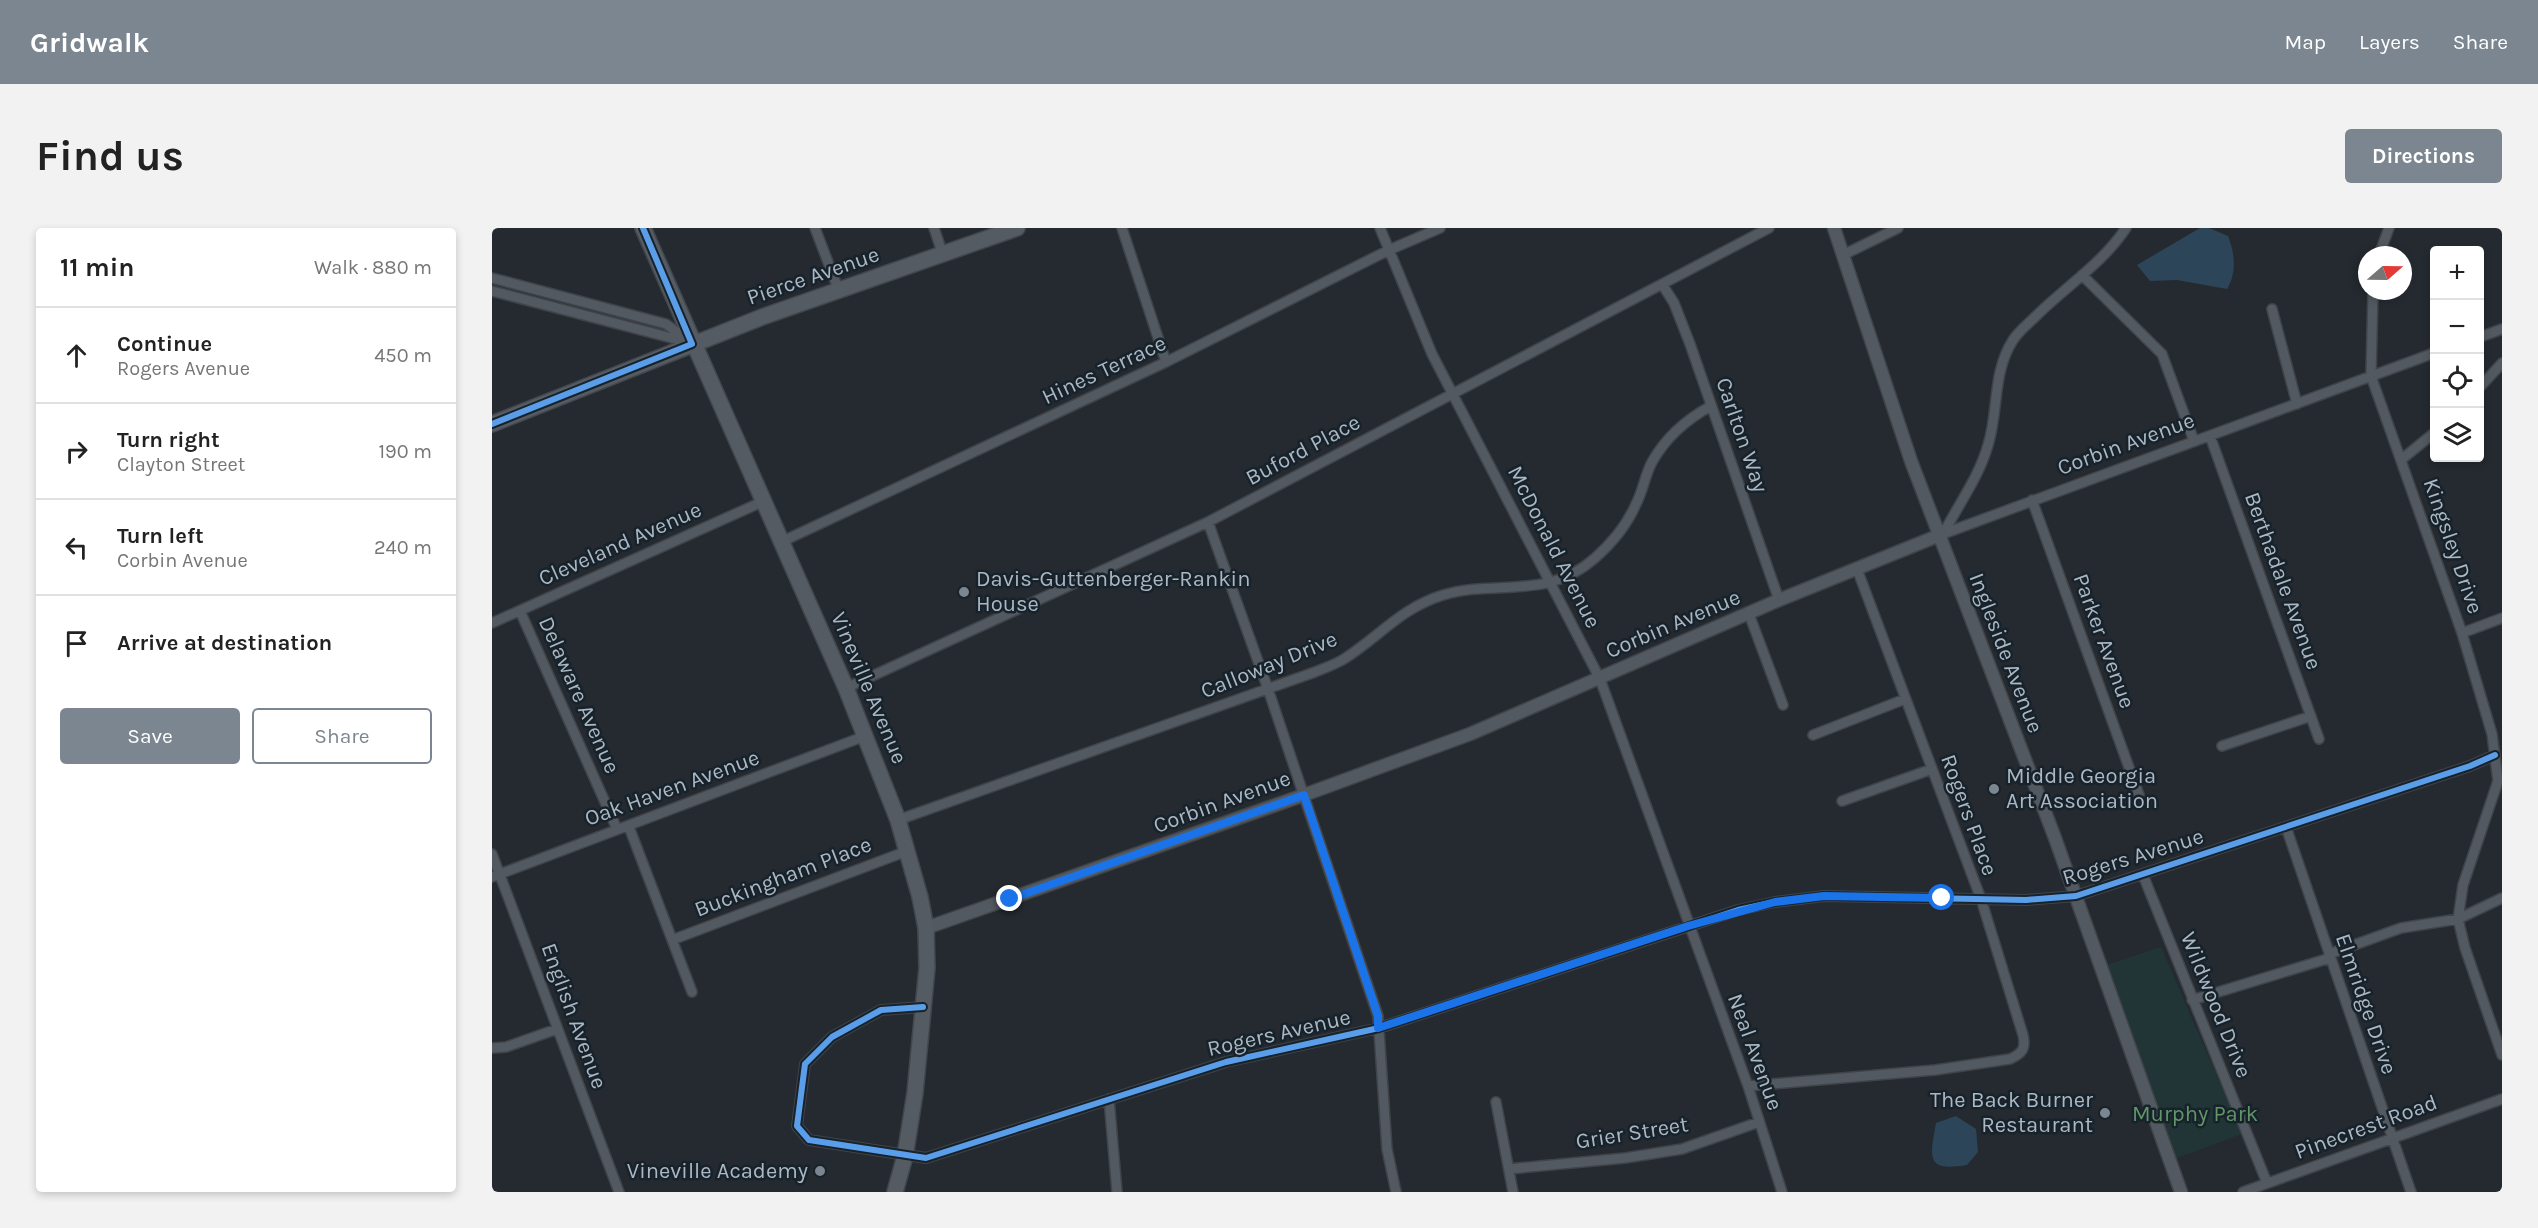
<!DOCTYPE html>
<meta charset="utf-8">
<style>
:root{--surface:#fff;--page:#f2f2f2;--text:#222;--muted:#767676;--line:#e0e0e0;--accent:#7c8690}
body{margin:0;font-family:Karla,sans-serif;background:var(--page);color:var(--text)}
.controls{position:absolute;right:18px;top:18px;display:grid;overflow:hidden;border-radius:6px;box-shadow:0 3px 9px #0003}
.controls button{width:54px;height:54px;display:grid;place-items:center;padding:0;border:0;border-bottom:2px solid var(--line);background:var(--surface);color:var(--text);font:30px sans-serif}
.compass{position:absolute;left:1866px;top:18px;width:54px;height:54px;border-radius:50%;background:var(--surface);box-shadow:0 3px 9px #0003;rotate:70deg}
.stop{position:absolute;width:18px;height:18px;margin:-14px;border:4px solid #1a73e8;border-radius:50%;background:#fff}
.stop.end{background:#1a73e8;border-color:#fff;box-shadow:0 2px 6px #0008}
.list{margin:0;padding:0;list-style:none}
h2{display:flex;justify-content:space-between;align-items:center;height:78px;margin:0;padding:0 24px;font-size:26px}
h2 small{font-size:20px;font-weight:400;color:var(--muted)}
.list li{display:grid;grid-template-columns:39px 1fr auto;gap:18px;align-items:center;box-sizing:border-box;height:96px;padding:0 24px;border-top:2px solid var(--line)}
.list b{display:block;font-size:22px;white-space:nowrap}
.list p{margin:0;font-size:20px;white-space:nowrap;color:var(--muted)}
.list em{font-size:20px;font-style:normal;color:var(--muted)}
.actions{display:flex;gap:12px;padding:18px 24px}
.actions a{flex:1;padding:14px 0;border:2px solid var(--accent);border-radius:6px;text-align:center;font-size:21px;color:var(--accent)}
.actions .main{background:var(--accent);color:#fff}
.icon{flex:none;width:33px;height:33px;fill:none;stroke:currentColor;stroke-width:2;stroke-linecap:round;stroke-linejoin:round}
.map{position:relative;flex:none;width:2010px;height:964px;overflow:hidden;border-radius:6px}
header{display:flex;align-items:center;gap:36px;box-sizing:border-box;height:84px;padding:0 30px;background:var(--accent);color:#fff}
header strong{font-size:28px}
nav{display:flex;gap:33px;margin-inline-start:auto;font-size:21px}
.intro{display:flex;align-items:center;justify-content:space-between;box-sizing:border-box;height:144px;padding:0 36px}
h1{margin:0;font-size:42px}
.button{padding:15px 27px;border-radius:6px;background:var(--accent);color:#fff;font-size:21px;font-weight:700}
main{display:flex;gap:36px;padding:0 36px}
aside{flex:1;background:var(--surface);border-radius:6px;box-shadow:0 3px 9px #0003}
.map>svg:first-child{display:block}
.green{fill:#213536}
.water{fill:#2d4559}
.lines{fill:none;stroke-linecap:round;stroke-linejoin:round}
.minor-casing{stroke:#404449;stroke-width:12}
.tertiary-casing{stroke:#404449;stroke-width:15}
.primary-casing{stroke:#41474d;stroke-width:18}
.minor{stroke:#525960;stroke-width:9}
.tertiary{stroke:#525960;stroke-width:12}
.primary{stroke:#555b62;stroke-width:15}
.cycleway-casing{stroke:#17222b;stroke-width:10}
.cycleway{stroke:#5a9eea;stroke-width:6}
.route{stroke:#1a73e8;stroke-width:8}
.poi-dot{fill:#7c8690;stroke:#17222b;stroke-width:2}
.labels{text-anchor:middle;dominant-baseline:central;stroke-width:5;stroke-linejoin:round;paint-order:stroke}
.street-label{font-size:22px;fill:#abb8c4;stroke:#17222b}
.poi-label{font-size:22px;fill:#abb8c4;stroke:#17222b;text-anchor:start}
.park-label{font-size:22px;fill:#629568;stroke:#17222b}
</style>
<header>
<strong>Gridwalk</strong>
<nav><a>Map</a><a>Layers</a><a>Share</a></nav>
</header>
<div class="intro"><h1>Find us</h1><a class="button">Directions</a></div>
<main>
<aside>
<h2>11 min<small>Walk · 880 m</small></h2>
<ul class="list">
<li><svg class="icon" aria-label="ahead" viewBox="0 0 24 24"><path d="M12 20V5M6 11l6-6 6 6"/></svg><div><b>Continue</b><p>Rogers Avenue</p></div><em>450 m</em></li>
<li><svg class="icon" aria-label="right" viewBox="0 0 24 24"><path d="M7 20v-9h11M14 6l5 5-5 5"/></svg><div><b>Turn right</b><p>Clayton Street</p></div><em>190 m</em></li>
<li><svg class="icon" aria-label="left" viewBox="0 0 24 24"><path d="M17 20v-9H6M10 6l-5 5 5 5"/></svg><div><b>Turn left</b><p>Corbin Avenue</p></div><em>240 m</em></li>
<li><svg class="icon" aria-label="arrive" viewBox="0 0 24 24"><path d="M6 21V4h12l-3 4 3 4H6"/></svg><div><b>Arrive at destination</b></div></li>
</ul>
<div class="actions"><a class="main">Save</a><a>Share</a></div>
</aside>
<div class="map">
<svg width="2010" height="964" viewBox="0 0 2010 964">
<rect width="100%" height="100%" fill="#242a30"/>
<path class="green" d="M 1669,719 L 1750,906 L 1682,931 L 1615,737 Z"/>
<path class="water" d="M 1708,0 L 1717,0 L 1736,8 C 1743,26 1745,44 1735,61 L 1685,52 L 1658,53 L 1645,37 Z
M 1464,888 L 1484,901 L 1486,924 L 1475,937 C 1433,944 1438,929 1444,895 Z"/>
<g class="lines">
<g class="minor-casing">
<path id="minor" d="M 323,0 L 347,63
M 442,0 L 451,27
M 630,0 L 674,134
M 888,0 L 940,126 L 1108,451 L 1256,858 L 1290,964
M 1351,27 L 1406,0
M 1887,27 L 1897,0
M 1590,47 L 1670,126 L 1702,213
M 0,50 L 174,96 L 198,114
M 1170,56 L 1182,75 L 1198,116 L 1287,372
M 0,63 L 195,114
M 1881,63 L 1879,148 L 1970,405 L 2000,506 L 2006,553 L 1971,657 L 1966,691 L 1973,720 L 2010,827
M 1780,81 L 1805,176
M 1988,109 L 2010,101
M 1988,159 L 2010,135
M 1718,208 L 1827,511
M 1910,231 L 1942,205
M 1540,272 L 1647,567
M 716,294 L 776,461 L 886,788 L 895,921 L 904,964
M 1449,305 L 1455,299 C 1469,273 1488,246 1496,217 C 1507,182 1500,145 1521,112 C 1527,103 1536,96 1543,89 C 1573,59 1611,35 1634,0
M 1448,307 L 1942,125
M 289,314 L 674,134 L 897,22 L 948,0
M 28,383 L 125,601
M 1257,386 L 1291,477
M 0,395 L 272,273
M 1970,405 L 2010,390
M 354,460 L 716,294 L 1277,0
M 1321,507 L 1413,471
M 1730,518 L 1819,488
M 1350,573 L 1440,541
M 406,592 L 823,444 C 833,440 844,436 852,431 C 888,408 909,380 951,367 C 1004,351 1055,373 1103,330 C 1120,315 1135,297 1144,276 C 1151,263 1153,247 1160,234 C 1174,209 1195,191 1219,178
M 137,599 L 200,764
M 1794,599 L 1919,964
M 0,626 L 127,964
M 1651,647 L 1775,955
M 0,649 L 373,508
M 180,712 L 415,623
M 1837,726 L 1909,700 L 1966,691 L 2010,670
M 1700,772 L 1838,730
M 431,779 L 389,782 L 340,809 L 313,836 L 305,898 L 317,912 L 434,930 L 734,834 L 887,800 L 1246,682 L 1283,674 L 1332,668 L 1534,672 L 1584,668 L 1978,538 L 2003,527
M 0,820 L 14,819 L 65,801
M 1256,858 L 1443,842 L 1518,831 C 1531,825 1534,820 1531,807 L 1489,671 L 1365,341
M 617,871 L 625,964
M 1004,874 L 1021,964
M 1017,941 L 1133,930 L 1190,921 L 1267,894
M 1751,964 L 2010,871"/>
</g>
<g class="tertiary-casing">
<path id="tertiary" d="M 1342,0 L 1419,233 L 1563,610 L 1689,964
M 434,700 L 812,567 L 978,506 L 1287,372 L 1448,307"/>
</g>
<g class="primary-casing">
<path id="primary" d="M 151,0 L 354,460 L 406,592 L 428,669 L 434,700 L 435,740 L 423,865 L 413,928 L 403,964
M 0,196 L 270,89 L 525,0"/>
</g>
<use href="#minor" class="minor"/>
<use href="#tertiary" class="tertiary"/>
<use href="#primary" class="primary"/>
<g class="cycleway-casing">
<path id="cycleway" d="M 0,196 L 200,116 L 151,0
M 431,779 L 389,782 L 340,809 L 313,836 L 305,898 L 317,912 L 434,930 L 734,834 L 887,800 L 1246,682 L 1283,674 L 1332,668 L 1534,672 L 1584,668 L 1978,538 L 2003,527"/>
</g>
<use href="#cycleway" class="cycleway"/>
</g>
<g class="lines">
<path class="route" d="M 518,671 L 812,567 L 886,788 L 886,800 L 1196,698 L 1283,674 L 1332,668 L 1450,670"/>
</g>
<g class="poi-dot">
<circle cx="472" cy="364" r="6"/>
<circle cx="1502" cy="561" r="6"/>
<circle cx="1613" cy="885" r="6"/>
<circle cx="328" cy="943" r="6"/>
</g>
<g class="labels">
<g class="street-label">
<text transform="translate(321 48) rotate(-19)">Pierce Avenue</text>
<text transform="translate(612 142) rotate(-25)">Hines Terrace</text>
<text transform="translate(1250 207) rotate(71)">Carlton Way</text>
<text transform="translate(1634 216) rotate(-20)">Corbin Avenue</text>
<text transform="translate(811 222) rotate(-28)">Buford Place</text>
<text transform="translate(128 316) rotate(-24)">Cleveland Avenue</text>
<text transform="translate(1961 318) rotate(71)">Kingsley Drive</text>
<text transform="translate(1062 319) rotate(63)">McDonald Avenue</text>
<text transform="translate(1791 353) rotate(70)">Berthadale Avenue</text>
<text transform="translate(1181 396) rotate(-23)">Corbin Avenue</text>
<text transform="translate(1612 413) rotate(70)">Parker Avenue</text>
<text transform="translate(1514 425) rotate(69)">Ingleside Avenue</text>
<text transform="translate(777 437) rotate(-22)">Calloway Drive</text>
<text transform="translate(377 460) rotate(67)">Vineville Avenue</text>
<text transform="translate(87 467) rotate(66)">Delaware Avenue</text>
<text transform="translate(180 560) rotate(-20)">Oak Haven Avenue</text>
<text transform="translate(730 574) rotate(-20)">Corbin Avenue</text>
<text transform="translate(1477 587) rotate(70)">Rogers Place</text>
<text transform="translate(1641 629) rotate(-17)">Rogers Avenue</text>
<text transform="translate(291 649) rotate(-21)">Buckingham Place</text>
<text transform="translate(1874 776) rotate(71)">Elmridge Drive</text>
<text transform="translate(1724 777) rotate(68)">Wildwood Drive</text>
<text transform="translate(82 788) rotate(70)">English Avenue</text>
<text transform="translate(787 805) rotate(-13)">Rogers Avenue</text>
<text transform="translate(1263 824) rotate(70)">Neal Avenue</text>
<text transform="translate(1874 899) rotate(-20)">Pinecrest Road</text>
<text transform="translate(1140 905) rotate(-9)">Grier Street</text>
</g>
<g class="poi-label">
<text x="484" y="351">Davis-Guttenberger-Rankin<tspan x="484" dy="25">House</tspan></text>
<text x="1514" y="548">Middle Georgia<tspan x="1514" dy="25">Art Association</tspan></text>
<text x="1601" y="872" text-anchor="end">The Back Burner<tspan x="1601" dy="25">Restaurant</tspan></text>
<text x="316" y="943" text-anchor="end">Vineville Academy</text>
</g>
<g class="park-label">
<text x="1703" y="886">Murphy Park</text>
</g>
</g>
</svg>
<div class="controls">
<button>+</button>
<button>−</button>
<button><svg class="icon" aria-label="locate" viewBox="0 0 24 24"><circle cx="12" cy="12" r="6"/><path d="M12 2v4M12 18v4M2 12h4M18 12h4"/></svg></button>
<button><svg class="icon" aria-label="layers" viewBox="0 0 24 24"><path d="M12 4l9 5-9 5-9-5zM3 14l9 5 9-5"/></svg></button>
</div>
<svg class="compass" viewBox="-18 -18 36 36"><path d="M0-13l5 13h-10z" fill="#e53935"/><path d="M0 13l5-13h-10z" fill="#767676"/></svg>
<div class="stop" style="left:1450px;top:670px"></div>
<div class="stop end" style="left:518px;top:671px"></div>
</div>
</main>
